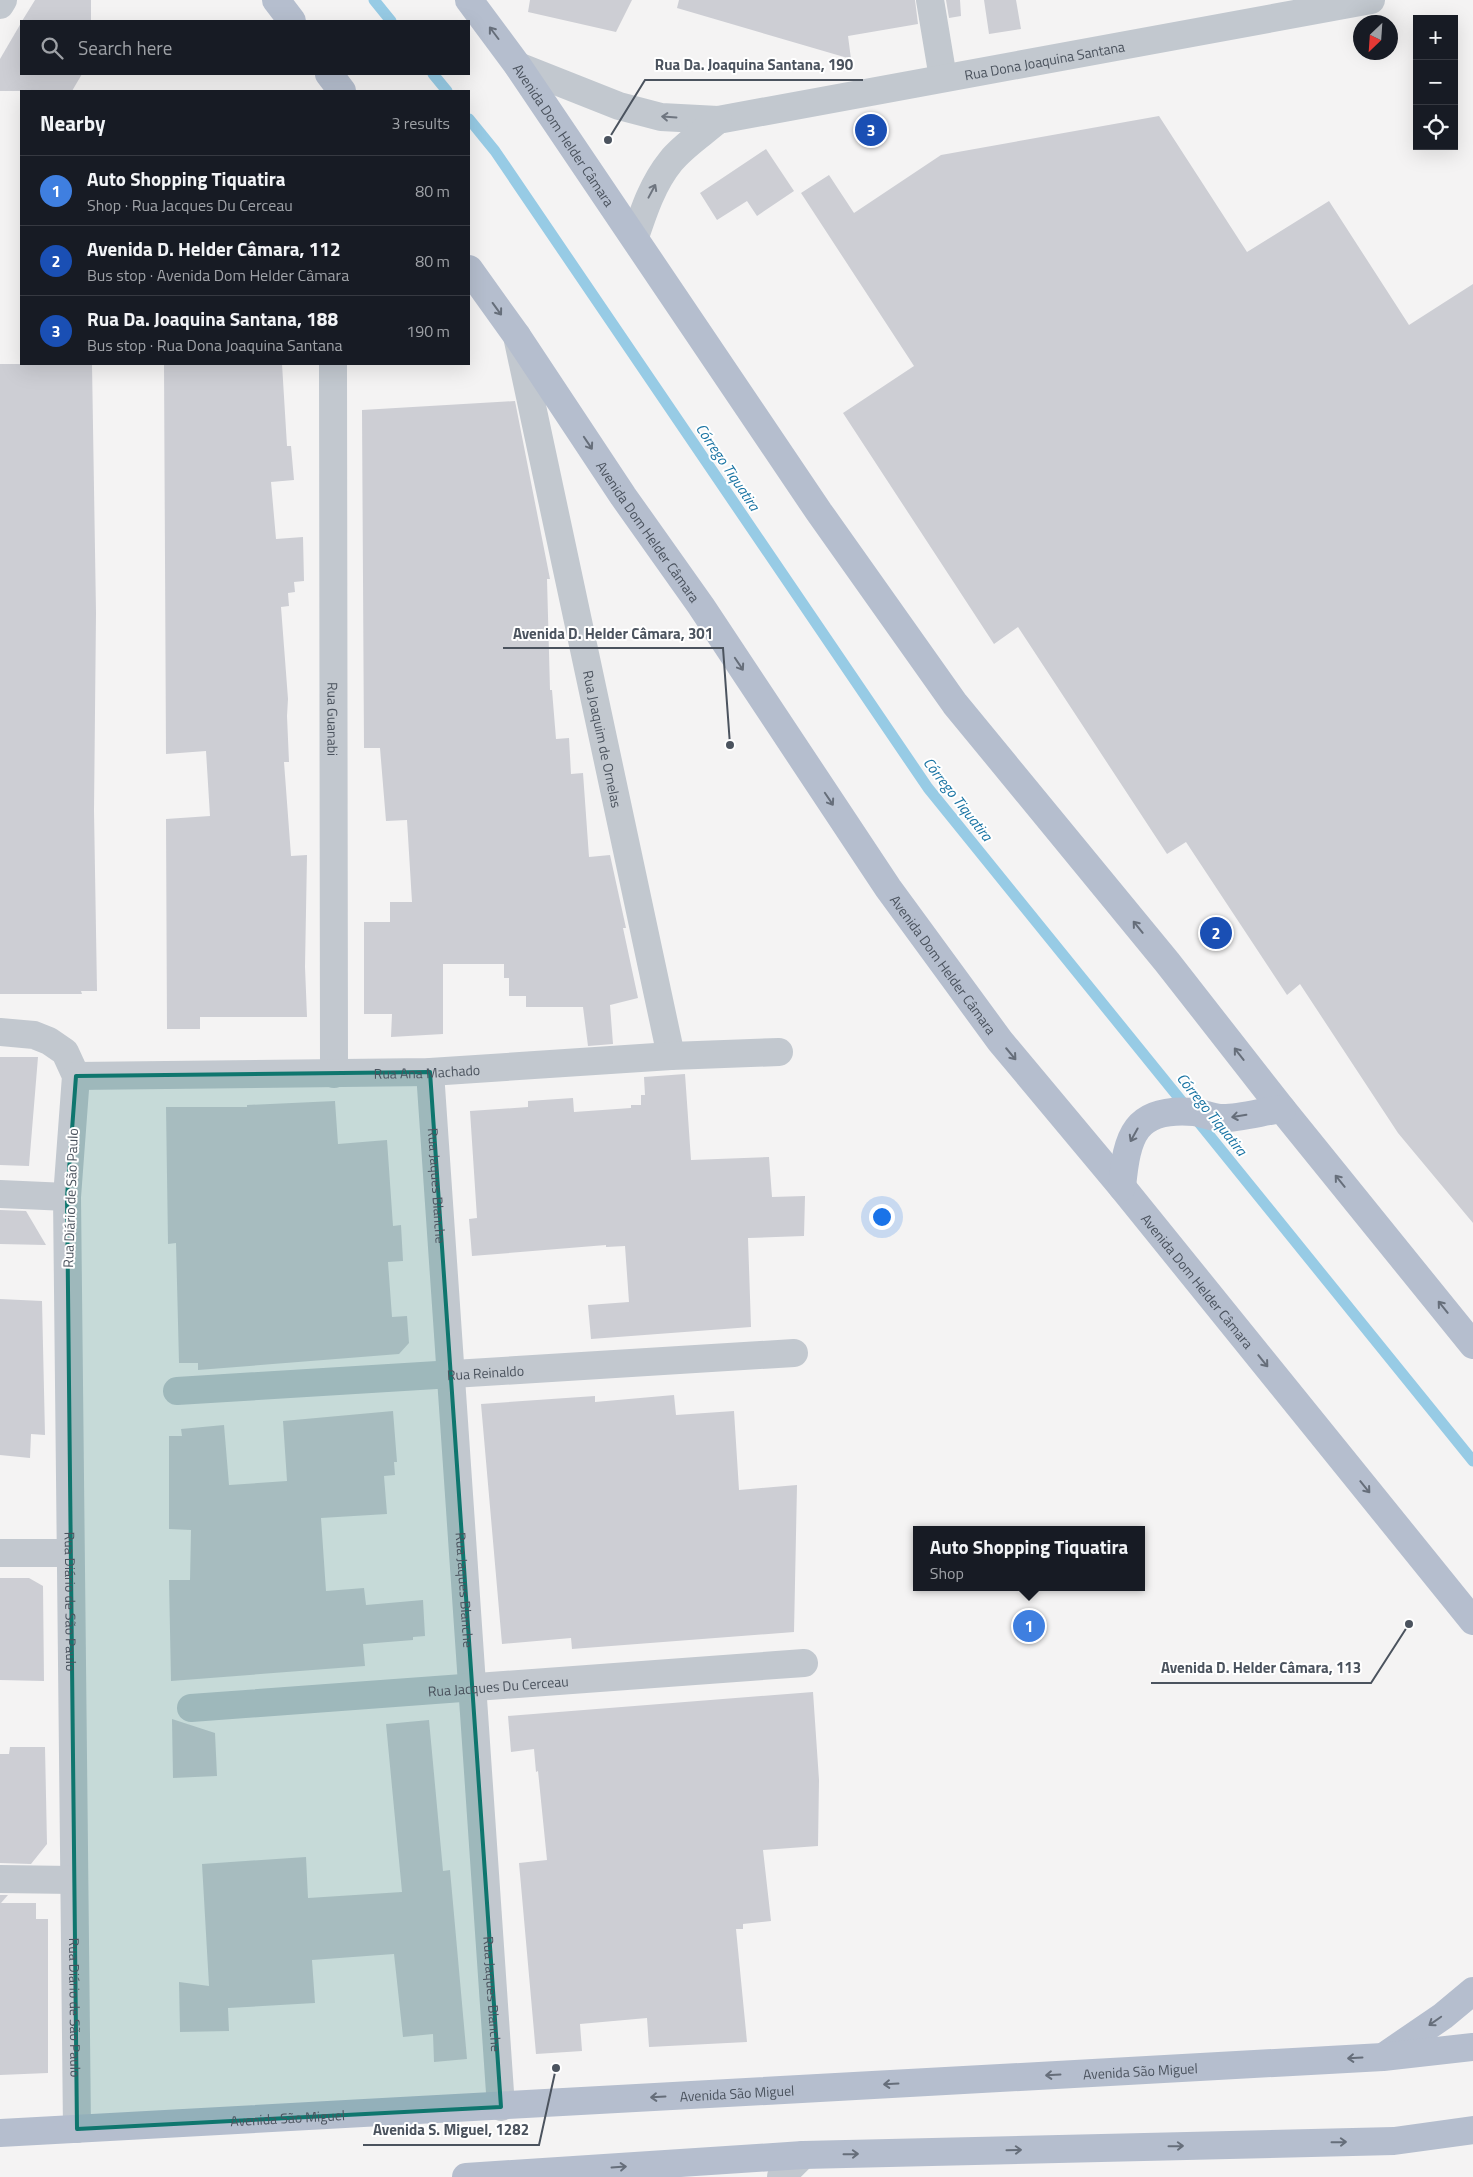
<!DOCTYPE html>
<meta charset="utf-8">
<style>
:root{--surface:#171b24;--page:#20242c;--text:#f1f3f6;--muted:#9ea1a6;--line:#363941;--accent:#2b5fd6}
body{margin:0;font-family:"Titillium Web",sans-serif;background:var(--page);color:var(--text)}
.controls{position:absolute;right:15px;top:15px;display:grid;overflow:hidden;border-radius:0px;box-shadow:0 5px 20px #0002}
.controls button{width:45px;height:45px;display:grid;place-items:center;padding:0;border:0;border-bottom:1px solid var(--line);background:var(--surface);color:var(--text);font:25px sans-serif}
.compass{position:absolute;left:1353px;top:15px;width:45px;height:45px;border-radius:50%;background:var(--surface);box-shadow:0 5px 20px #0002;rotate:205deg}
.you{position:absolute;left:881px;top:1216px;width:18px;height:18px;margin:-12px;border:4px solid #fff;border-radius:50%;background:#1a73e8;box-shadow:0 0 0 8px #1a73e833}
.badge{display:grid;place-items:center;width:32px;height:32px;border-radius:50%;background:var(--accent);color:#fff;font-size:16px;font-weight:700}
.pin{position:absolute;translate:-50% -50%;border:2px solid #fff;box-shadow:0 1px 5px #0006}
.popup{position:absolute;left:913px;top:1526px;width:232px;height:65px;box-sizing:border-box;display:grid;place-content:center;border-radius:0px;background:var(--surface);filter:drop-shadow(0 1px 4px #0005);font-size:16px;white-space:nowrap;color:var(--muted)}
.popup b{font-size:19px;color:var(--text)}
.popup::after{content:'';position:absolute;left:50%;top:100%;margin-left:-10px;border:10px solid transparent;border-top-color:var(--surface)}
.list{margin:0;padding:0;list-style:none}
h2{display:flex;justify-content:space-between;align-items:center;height:65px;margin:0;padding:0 20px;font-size:21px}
h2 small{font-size:16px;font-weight:400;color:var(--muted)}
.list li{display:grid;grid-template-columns:32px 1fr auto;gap:15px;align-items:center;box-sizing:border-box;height:70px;padding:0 20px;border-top:1px solid var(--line)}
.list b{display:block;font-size:19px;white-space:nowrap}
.list p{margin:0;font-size:16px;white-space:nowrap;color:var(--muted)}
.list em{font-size:16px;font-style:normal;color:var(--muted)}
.icon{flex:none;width:28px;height:28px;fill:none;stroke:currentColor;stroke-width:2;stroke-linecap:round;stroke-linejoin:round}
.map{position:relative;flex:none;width:1473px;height:2177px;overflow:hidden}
.search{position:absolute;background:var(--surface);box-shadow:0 5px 20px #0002;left:20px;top:20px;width:450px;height:55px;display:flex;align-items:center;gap:12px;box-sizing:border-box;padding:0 18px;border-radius:0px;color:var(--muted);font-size:19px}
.panel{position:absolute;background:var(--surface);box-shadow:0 5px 20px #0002;left:20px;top:90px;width:450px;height:275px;border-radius:0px}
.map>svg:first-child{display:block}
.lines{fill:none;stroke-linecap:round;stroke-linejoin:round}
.stream{stroke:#97cbe5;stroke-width:11}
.building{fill:#cdced4}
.minor{stroke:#c2c8cf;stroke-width:28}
.major{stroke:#b5bece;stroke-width:28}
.oneway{stroke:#666e7a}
.oneway2{stroke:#6f7680}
.marked{fill:#0f766e;fill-opacity:0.2;stroke:#0f766e;stroke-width:4;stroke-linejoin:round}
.labels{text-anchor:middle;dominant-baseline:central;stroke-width:4;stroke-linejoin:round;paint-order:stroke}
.street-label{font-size:14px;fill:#4b535e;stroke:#fff}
.water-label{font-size:15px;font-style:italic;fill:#1a74a3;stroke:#fff}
.leader{fill:none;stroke:#4b535e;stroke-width:2}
.callout-dot{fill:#4b535e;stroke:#fff;stroke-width:2}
.callout-label{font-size:15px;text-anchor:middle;font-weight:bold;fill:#4b535e;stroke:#fff;stroke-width:4;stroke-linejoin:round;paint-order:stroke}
</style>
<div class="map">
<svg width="1473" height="2177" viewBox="0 0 1473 2177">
<rect width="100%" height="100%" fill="#f4f3f3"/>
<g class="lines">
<path class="stream" d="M 374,0 L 391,21
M 433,74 L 447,91
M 469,119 L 495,151 L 928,788 L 1473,1461"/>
</g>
<path class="building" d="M 35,0 L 91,0 L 91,21 L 22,21 Z
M 530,0 L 632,0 L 616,32 L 528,12 Z
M 679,0 L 915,0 L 918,24 L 848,36 L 851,59 L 677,8 Z
M 946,0 L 960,0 L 961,16 L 949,18 Z
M 984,0 L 1016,0 L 1021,29 L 989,34 Z
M 21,23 L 21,74 L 82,74 L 72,91 L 0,91 L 0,59 Z
M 1159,116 L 1247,252 L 1329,201 L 1409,325 L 1473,284 L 1473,1223 L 1398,1133 L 1300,984 L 1287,995 L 1186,842 L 1167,854 L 1018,627 L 994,644 L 843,413 L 914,366 L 801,193 L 829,175 L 854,213 L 941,155 Z
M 766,149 L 794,191 L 757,216 L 747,201 L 717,220 L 700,193 Z
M 0,364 L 92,364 L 96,613 L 94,811 L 97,991 L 81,991 L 82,994 L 0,994 Z
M 164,364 L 282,364 L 287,446 L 291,446 L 294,480 L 271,482 L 276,539 L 303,537 L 304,581 L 294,582 L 295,592 L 288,593 L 289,606 L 281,607 L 288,699 L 287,716 L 289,762 L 284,762 L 291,856 L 307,855 L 305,967 L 307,1017 L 200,1017 L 200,1029 L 167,1029 L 166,819 L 210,816 L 206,751 L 166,754 Z
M 515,401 L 550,579 L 547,579 L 550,690 L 552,690 L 556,739 L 569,738 L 571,774 L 583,773 L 589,857 L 610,855 L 626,928 L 623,928 L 638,998 L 610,1005 L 613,1044 L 588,1046 L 583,1007 L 526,1007 L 526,996 L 509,996 L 509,978 L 504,978 L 504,964 L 443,964 L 443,1034 L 391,1037 L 392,1014 L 364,1014 L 364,922 L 390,922 L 390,902 L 412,902 L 407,820 L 386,821 L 380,748 L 364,748 L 362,410 Z
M 0,1057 L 38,1057 L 29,1166 L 0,1165 Z
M 685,1074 L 691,1160 L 769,1157 L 772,1197 L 805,1196 L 804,1236 L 748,1238 L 751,1327 L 591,1339 L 588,1305 L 629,1302 L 625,1246 L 606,1247 L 606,1245 L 472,1256 L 469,1219 L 477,1218 L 470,1111 L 528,1107 L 528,1101 L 573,1098 L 574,1112 L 631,1108 L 631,1105 L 641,1105 L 641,1095 L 645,1095 L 644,1077 Z
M 335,1101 L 338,1144 L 387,1140 L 393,1226 L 401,1225 L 403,1261 L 388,1262 L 392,1317 L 407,1316 L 409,1343 L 399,1354 L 198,1370 L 198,1363 L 179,1363 L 176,1243 L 168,1244 L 166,1107 L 247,1107 L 247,1105 Z
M 0,1210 L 26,1211 L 46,1245 L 0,1244 Z
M 0,1299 L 42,1301 L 45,1435 L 31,1434 L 30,1458 L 0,1455 Z
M 674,1395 L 676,1415 L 734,1411 L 739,1490 L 797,1485 L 794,1632 L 572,1649 L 571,1638 L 502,1644 L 481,1404 L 595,1396 L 595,1402 Z
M 393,1411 L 397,1462 L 394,1462 L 395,1475 L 384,1476 L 387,1514 L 321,1518 L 326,1591 L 364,1588 L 366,1605 L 423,1600 L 425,1636 L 413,1637 L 413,1640 L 363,1644 L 365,1666 L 171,1681 L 169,1580 L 190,1580 L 191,1530 L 169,1529 L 169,1436 L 182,1436 L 181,1429 L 224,1425 L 229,1485 L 287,1481 L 283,1421 Z
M 0,1578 L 29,1578 L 43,1586 L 44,1681 L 0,1680 Z
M 813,1692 L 819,1780 L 818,1846 L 763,1850 L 771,1921 L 743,1924 L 743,1929 L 736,1929 L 747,2042 L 649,2047 L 647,2018 L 580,2024 L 582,2051 L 536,2054 L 519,1863 L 547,1860 L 538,1771 L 536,1772 L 534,1749 L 511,1752 L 508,1716 Z
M 172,1719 L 215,1733 L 217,1776 L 173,1778 Z
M 429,1720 L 443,1871 L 450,1870 L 467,2059 L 434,2062 L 433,2034 L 403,2037 L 394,1954 L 312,1960 L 315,2003 L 228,2008 L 229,2031 L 180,2032 L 179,1982 L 209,1986 L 202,1864 L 306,1857 L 308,1898 L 402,1892 L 386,1724 Z
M 10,1747 L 45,1747 L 47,1844 L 31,1864 L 0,1863 L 0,1754 L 9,1754 Z
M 0,1895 L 8,1895 L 1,1903 L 36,1903 L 36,1919 L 48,1919 L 48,2073 L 0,2075 Z"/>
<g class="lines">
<g class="minor">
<path d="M 930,0 L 943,78"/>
<path d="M 0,5 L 3,0"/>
<path id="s1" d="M 518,66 L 619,106 L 661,117 L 718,120 L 1371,0"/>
<path d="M 635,237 C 644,210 653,183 671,161 C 683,146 703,133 718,120"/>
<path id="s2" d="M 517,336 L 671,1056"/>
<path id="s3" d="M 333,364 L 334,1074"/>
<path id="s4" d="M 0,1032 L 34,1035 L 49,1041 L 65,1052 L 76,1076 L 67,1197 L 77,2129"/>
<path id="s5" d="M 430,1072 L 501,2107"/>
<path id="s6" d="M 76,1076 L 430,1072 L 671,1056 L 779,1052"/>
<path d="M 0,1194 L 67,1197"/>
<path id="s7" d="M 177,1391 L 794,1353"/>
<path d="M 0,1553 L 70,1553"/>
<path id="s8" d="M 191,1708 L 804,1663"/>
<path d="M 0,1879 L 73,1880"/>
<path d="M 781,2177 L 803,2155"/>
</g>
<g class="major">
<path d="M 276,0 L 292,21"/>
<path id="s9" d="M 469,0 L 518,66 L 819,512 L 955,704 L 1167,962 L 1282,1109 L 1473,1345"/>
<path d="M 329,74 L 342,91"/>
<path id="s10" d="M 469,269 L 517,336 L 623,496 L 701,606 L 888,888 L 1000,1041 L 1122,1187 L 1473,1621"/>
<path d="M 1122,1187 C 1127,1136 1134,1107 1194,1112 C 1203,1113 1212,1118 1221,1118 C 1236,1119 1265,1111 1282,1109"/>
<path d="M 1386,2055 L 1443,2016 L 1473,1991"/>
<path id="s11" d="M 0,2133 L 1383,2057 L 1473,2047"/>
<path d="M 466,2177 L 803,2155 L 1394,2141 L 1473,2130"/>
</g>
</g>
<defs><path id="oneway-shaft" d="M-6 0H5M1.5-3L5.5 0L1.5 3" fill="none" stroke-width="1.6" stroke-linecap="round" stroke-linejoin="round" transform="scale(1.25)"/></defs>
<g class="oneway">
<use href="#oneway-shaft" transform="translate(494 33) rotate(-127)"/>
<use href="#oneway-shaft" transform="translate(497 309) rotate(54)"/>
<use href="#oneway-shaft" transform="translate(588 443) rotate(56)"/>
<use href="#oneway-shaft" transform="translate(739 664) rotate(56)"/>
<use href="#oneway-shaft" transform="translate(829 799) rotate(56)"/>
<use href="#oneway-shaft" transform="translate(1138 927) rotate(-129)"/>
<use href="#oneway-shaft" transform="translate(1011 1054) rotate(50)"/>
<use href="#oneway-shaft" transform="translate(1239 1054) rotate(-128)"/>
<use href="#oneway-shaft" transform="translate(1239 1116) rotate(171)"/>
<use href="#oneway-shaft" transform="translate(1134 1135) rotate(119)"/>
<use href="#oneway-shaft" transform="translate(1340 1181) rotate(-129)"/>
<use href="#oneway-shaft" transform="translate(1443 1307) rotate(-129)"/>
<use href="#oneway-shaft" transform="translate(1263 1361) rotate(51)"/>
<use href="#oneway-shaft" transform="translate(1365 1487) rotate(51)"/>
<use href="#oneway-shaft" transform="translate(1435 2021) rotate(145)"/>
<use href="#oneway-shaft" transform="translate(1355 2058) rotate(177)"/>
<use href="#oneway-shaft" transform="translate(1053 2075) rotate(177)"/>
<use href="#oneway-shaft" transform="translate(891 2084) rotate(177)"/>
<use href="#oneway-shaft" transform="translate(658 2097) rotate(177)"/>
<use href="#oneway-shaft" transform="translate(1339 2142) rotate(-1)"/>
<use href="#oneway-shaft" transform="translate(1176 2146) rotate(-1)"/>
<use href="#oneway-shaft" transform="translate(1014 2150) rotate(-1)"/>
<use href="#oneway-shaft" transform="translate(851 2154) rotate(-1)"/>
<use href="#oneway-shaft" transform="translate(619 2167) rotate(-4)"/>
</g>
<g class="oneway2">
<use href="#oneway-shaft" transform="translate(669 117) rotate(-176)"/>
<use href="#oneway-shaft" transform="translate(652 191) rotate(-62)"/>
</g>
<path class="marked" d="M 430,1072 L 501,2107 L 77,2129 L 67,1197 L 76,1076 Z"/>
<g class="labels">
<g class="street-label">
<text stroke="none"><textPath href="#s1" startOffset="541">Rua Dona Joaquina Santana</textPath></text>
<text stroke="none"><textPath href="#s9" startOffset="165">Avenida Dom Helder Câmara</textPath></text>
<text stroke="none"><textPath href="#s10" startOffset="318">Avenida Dom Helder Câmara</textPath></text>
<text stroke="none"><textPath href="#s3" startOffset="355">Rua Guanabi</textPath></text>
<text stroke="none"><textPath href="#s2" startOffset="412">Rua Joaquim de Ornelas</textPath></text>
<text stroke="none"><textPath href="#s10" startOffset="842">Avenida Dom Helder Câmara</textPath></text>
<text stroke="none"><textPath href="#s6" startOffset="351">Rua Ana Machado</textPath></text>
<text stroke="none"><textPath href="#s5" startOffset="114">Rua Jaques Blanche</textPath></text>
<text transform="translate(70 1198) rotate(-88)">Rua Diário de São Paulo</text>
<text stroke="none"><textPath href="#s10" startOffset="1248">Avenida Dom Helder Câmara</textPath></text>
<text stroke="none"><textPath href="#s7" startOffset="309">Rua Reinaldo</textPath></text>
<text stroke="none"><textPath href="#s5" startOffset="519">Rua Jaques Blanche</textPath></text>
<text stroke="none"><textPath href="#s4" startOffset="622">Rua Diário de São Paulo</textPath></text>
<text stroke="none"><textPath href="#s8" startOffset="308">Rua Jacques Du Cerceau</textPath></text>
<text stroke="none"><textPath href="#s5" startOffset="924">Rua Jaques Blanche</textPath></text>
<text stroke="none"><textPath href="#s4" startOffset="1028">Rua Diário de São Paulo</textPath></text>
<text stroke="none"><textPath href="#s11" startOffset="1142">Avenida São Miguel</textPath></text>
<text stroke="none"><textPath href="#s11" startOffset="738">Avenida São Miguel</textPath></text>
<text stroke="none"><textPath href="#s11" startOffset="288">Avenida São Miguel</textPath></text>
</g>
<g class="water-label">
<text transform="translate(728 467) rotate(56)">Córrego Tiquatira</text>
<text transform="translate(958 799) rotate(52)">Córrego Tiquatira</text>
<text transform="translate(1212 1114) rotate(51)">Córrego Tiquatira</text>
</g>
</g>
<path class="leader" d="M608 140L645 80H863M730 745L723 648H503M1409 1624L1371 1683H1151M556 2068L539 2145H363"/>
<g class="callout-dot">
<circle cx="608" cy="140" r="5"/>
<circle cx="730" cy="745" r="5"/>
<circle cx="1409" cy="1624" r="5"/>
<circle cx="556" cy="2068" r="5"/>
</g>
<g class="callout-label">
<text x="754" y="70">Rua Da. Joaquina Santana, 190</text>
<text x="613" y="639">Avenida D. Helder Câmara, 301</text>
<text x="1261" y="1673">Avenida D. Helder Câmara, 113</text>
<text x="451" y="2135">Avenida S. Miguel, 1282</text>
</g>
</svg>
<div class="controls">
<button>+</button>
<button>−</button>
<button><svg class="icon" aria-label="locate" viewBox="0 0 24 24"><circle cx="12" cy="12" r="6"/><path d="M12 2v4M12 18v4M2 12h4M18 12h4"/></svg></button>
</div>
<svg class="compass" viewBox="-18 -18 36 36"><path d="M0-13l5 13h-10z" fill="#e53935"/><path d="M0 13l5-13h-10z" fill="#9ea1a6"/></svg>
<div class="you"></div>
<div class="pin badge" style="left:1029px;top:1626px;background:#3f7fe0">1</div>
<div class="popup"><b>Auto Shopping Tiquatira</b>Shop</div>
<div class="pin badge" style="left:1216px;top:933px;background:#1a4fb4">2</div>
<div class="pin badge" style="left:871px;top:130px;background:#1a4fb4">3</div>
<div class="search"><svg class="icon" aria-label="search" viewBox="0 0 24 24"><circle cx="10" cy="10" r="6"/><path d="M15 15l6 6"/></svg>Search here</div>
<section class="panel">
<h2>Nearby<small>3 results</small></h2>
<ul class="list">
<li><span class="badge" style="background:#3f7fe0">1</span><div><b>Auto Shopping Tiquatira</b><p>Shop · Rua Jacques Du Cerceau</p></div><em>80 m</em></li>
<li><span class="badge" style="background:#1a4fb4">2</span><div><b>Avenida D. Helder Câmara, 112</b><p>Bus stop · Avenida Dom Helder Câmara</p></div><em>80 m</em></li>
<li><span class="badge" style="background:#1a4fb4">3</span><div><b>Rua Da. Joaquina Santana, 188</b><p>Bus stop · Rua Dona Joaquina Santana</p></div><em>190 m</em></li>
</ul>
</section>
</div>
